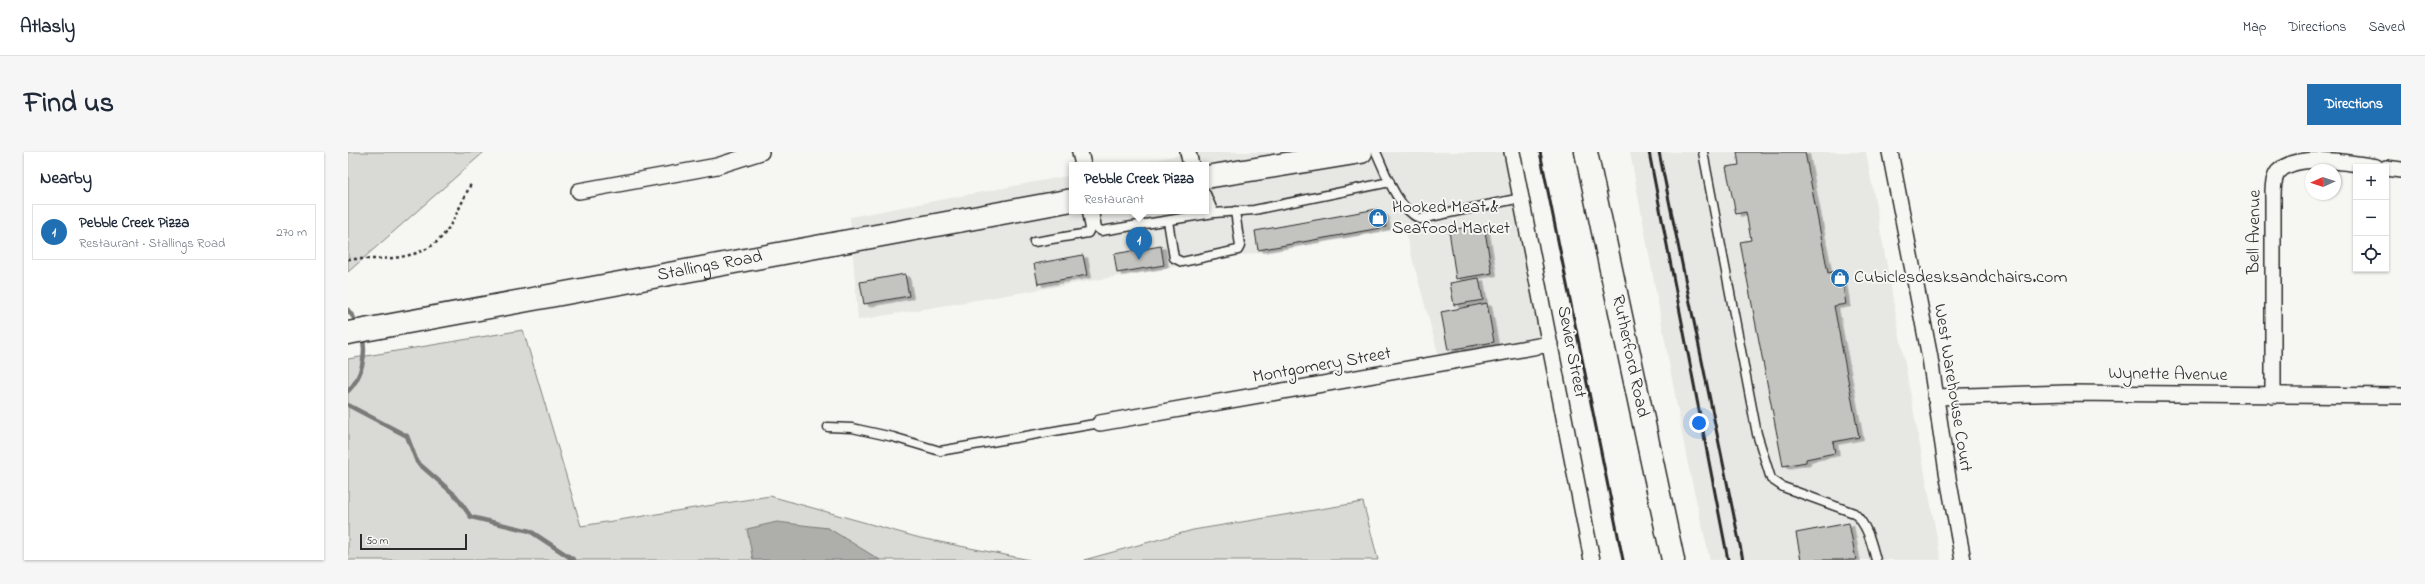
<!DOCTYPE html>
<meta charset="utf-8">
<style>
:root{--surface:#fff;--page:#f6f6f7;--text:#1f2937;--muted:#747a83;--line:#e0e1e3;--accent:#1f6fb2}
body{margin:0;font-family:"Indie Flower",sans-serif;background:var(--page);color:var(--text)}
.controls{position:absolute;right:12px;top:12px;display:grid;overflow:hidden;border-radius:0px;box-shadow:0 1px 3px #0004}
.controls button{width:36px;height:36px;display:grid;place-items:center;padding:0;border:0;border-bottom:1px solid var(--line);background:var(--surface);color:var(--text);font:20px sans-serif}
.compass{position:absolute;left:1957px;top:12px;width:36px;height:36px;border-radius:50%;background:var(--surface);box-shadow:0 1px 3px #0004;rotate:267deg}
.scale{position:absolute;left:12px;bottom:10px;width:107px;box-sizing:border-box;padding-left:4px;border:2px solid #2b2b2b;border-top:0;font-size:11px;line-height:14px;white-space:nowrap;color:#2b2b2b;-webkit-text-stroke:3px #f6f6f2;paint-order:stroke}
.you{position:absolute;left:1351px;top:271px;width:14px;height:14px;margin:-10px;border:3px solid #fff;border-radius:50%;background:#1a73e8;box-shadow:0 0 0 6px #1a73e833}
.badge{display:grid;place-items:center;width:26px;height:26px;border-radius:50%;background:var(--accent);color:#fff;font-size:13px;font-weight:700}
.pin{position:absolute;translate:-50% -33px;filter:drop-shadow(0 1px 2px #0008)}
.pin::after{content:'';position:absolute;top:21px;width:14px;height:12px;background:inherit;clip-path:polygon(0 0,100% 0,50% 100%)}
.popup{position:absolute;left:721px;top:10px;width:140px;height:52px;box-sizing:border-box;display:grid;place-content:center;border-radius:0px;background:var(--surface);filter:drop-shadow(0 1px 3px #0005);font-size:13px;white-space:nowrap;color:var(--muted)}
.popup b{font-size:15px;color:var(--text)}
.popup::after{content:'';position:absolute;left:50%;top:100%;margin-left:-8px;border:8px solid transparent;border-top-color:var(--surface)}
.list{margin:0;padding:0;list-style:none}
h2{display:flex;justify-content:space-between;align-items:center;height:52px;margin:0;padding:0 16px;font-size:17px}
h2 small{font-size:13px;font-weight:400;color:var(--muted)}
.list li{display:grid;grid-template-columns:26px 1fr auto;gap:12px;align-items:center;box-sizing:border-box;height:56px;margin:0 8px 8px;padding:0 8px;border:1px solid var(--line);border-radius:0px}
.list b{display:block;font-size:15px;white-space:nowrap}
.list p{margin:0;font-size:13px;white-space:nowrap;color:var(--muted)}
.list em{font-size:13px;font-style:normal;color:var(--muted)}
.icon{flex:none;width:22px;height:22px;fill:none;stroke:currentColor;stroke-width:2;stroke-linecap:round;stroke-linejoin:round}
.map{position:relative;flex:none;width:2053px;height:408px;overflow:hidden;border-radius:0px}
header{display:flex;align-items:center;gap:24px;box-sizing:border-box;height:56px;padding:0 20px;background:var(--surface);border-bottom:1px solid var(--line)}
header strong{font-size:19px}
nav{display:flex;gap:22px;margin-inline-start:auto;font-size:14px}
.intro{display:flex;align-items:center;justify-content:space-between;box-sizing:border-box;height:96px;padding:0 24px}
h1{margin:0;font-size:28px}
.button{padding:10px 18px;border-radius:0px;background:var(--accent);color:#fff;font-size:14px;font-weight:700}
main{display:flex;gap:24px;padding:0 24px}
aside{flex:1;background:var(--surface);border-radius:0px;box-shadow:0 1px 3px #0004}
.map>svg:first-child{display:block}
.built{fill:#e7e7e3}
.green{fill:#d9d9d5;stroke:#828280}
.water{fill:#aeaeab;stroke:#7a7a78}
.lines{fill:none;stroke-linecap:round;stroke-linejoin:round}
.stream{stroke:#7a7a78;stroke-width:4.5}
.building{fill:#c3c3c0;stroke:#2b2b2b;filter:url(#shadow)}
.lane-casing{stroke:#2b2b2b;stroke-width:11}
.street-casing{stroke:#2b2b2b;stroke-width:18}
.secondary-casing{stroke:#2b2b2b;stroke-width:25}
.path{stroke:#2b2b2b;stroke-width:2.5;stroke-dasharray:3 3;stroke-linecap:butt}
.lane{stroke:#f6f6f2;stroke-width:8}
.street{stroke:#f6f6f2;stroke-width:15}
.secondary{stroke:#f6f6f2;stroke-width:22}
.rail{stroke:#2b2b2b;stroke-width:3}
.labels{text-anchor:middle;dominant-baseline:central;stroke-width:4;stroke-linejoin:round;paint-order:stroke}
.poi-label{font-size:18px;fill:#2b2b2b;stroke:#f6f6f2;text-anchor:start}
.street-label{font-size:18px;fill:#2b2b2b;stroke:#f6f6f2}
</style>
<header>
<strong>Atlasly</strong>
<nav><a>Map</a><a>Directions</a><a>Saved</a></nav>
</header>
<div class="intro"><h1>Find us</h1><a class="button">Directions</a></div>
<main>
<aside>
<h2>Nearby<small></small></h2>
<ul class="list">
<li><span class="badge">1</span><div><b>Pebble Creek Pizza</b><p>Restaurant · Stallings Road</p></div><em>270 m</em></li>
</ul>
</aside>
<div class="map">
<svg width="2053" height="408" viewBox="0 0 2053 408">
<defs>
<filter id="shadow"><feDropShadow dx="4.5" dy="2.5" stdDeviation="0" flood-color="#0004"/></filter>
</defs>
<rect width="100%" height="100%" fill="#f6f6f2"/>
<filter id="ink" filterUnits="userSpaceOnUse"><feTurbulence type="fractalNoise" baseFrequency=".025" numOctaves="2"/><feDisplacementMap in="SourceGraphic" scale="8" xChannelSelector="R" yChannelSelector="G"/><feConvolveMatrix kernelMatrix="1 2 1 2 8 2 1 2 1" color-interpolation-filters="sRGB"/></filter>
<g filter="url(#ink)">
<path class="built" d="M 848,0 L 1159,0 L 1202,192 L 1093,212 L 1056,76 L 510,168 L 502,65 L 724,23 L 724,59 L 858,59 L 858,13 L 779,13 Z
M 1282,0 L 1518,0 L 1593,408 L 1362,408 L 1340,313 Z"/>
<path class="green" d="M 0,0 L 136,0 L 0,120 Z
M 175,178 L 233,374 L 422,344 L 572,386 L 682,408 L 0,408 L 0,207 Z
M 1015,350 L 1030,408 L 736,408 L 845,378 Z"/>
<path class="water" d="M 429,370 L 480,376 L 532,408 L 405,408 L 399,377 Z"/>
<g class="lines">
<path class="stream" d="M 0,158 L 11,173
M 0,239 C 14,226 19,201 14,184
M 0,253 L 59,284 L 69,310 L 108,344 L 123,365 L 182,379 L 226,408"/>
</g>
<path class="building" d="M 1389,0 L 1457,0 L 1480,121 L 1492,118 L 1498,152 L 1486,154 L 1511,285 L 1485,290 L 1487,301 L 1458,307 L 1458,310 L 1435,314 L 1392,90 L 1403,88 L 1398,60 L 1388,62 L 1378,15 L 1391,13 Z
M 1029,57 L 1036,62 L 1038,75 L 910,98 L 907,79 Z
M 1136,73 L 1144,121 L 1108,127 L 1101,78 Z
M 813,94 L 816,113 L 769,121 L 766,102 Z
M 735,103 L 739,123 L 690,132 L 686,112 Z
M 557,122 L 561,144 L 516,152 L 512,130 Z
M 1131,126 L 1135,148 L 1106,153 L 1102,131 Z
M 1139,151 L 1146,190 L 1100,198 L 1093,160 Z
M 1501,371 L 1508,408 L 1453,408 L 1448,381 Z"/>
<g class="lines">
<g class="lane-casing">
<path id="lane" d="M 1028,0 C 1038,22 1049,56 1072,67 L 1173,46
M 1355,0 L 1409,282 L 1423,327 L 1435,335 L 1506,361 C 1520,374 1523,390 1528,408
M 858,42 L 866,61 L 906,58 L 1042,30
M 746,59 L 749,76 L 753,79 L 866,61
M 820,69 L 826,106 L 834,110 L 890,98 L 892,94 L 887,59
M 686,90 L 740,81 L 742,77 L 739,59
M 480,275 L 504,276 L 545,285 L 592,299 L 752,271"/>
</g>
<g class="street-casing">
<path id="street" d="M 732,0 L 735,13
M 840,0 L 843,13
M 1164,0 L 1244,408
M 1542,0 L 1582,206 L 1599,320 L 1615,408
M 2038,16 L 2053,18
M 231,39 L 369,14 L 413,0
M 1925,244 L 1925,51 C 1925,41 1924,28 1930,20 C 1949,0 2002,11 2028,15
M 1587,245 L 1719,241 L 2053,244
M 752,271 L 1202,192"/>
</g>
<g class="secondary-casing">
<g id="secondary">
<path id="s1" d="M 1238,0 L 1325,408"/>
<path d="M 858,25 L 1013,0"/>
<path id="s2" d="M 0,181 L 724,48"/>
</g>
</g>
<path class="path" d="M 0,107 C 32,107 76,110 97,81 C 108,66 115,47 123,32"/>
<use href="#lane" class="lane"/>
<use href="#street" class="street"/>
<use href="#secondary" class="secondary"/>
<path class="rail" d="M 1192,0 L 1275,408
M 1301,0 L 1380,408
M 1311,0 L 1395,408"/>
</g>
</g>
<defs>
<g id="shop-disc" transform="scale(1)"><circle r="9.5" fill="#1f6fb2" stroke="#f6f6f2"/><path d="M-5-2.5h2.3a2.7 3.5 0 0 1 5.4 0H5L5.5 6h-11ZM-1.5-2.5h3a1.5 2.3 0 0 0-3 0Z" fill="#fff"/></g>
</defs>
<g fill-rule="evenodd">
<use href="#shop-disc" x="1030" y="66"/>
<use href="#shop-disc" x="1492" y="126"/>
</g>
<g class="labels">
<g class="poi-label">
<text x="1044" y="56">Hooked Meat &amp;<tspan x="1044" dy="21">Seafood Market</tspan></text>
<text x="1506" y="126">Cubiclesdesksandchairs.com</text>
</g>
<g class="street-label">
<text transform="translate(1907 80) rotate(-89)">Bell Avenue</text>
<text stroke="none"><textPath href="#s2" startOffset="368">Stallings Road</textPath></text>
<text transform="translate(1223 200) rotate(79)">Sevier Street</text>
<text stroke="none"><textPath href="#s1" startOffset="209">Rutherford Road</textPath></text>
<text transform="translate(974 214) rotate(-10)">Montgomery Street</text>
<text transform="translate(1820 223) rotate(1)">Wynette Avenue</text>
<text transform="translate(1604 236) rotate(81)">West Warehouse Court</text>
</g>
</g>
</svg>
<div class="controls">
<button>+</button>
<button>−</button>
<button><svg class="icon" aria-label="locate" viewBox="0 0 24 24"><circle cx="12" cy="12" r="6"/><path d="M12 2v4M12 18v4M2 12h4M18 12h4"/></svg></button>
</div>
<svg class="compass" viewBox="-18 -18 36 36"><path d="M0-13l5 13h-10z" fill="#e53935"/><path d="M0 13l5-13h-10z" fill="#747a83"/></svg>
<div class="scale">50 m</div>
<div class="you"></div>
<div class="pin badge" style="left:791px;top:108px">1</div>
<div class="popup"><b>Pebble Creek Pizza</b>Restaurant</div>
</div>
</main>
